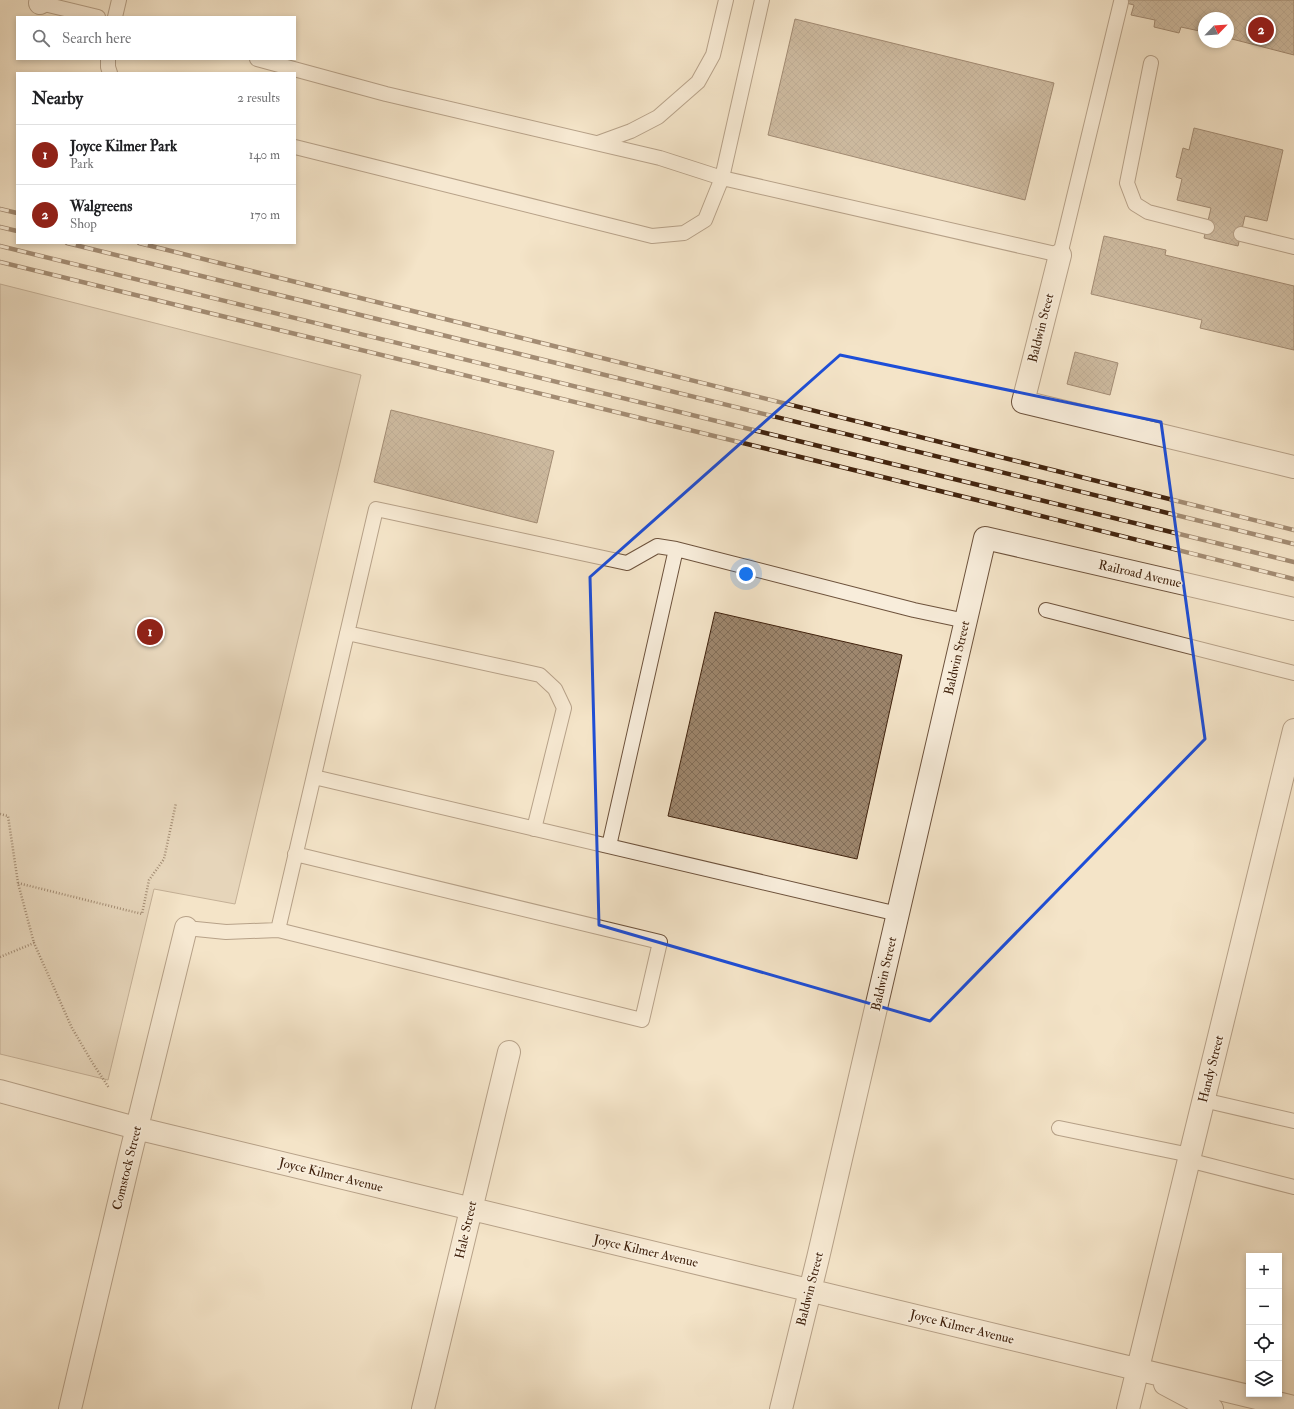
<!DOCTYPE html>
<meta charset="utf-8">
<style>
:root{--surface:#fff;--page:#f6f6f6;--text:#202124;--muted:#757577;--line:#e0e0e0;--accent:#8f2418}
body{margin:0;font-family:"IM FELL Double Pica",serif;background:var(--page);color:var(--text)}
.controls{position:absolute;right:12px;bottom:12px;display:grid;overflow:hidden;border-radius:0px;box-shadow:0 2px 6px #0003}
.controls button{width:36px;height:36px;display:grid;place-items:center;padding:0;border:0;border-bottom:1px solid var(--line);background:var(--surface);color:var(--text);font:20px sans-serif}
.compass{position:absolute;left:1198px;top:12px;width:36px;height:36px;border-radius:50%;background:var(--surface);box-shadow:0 2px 6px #0003;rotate:65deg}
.you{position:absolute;left:746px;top:574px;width:14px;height:14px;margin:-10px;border:3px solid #fff;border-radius:50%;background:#1a73e8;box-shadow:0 0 0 6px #1a73e833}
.badge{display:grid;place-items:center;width:26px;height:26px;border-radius:50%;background:var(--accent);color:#fff;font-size:13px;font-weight:700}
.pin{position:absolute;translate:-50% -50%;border:2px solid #fff;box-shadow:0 1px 4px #0006}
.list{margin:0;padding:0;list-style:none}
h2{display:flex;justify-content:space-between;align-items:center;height:52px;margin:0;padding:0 16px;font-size:17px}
h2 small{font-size:13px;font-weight:400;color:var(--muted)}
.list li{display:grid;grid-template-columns:26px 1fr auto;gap:12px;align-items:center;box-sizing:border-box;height:60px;padding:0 16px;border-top:1px solid var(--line)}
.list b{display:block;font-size:15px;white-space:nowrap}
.list p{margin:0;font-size:13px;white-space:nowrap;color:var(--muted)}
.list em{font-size:13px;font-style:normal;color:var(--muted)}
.icon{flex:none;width:22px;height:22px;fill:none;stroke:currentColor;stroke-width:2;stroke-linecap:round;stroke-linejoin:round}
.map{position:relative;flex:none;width:1294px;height:1409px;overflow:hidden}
.search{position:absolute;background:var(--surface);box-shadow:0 2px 6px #0003;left:16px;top:16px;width:280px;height:44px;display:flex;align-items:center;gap:10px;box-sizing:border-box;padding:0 14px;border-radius:0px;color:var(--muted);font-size:15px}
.panel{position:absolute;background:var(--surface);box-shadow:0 2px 6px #0003;left:16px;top:72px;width:280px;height:172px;border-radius:0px}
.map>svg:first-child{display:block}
.green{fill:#d5c3a8;stroke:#8a725a}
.building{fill:url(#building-cross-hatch);stroke:#40220d}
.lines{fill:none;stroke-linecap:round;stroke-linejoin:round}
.lane-casing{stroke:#6d523c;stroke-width:16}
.street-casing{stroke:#6d523c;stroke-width:24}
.path{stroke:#40220d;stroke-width:2.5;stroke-dasharray:1 2;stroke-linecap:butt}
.lane{stroke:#f8eddb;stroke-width:14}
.street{stroke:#f8eddb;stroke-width:22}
.rail-casing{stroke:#40220d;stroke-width:4.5}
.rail{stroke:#f8eddb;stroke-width:3;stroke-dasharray:9;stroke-linecap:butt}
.marked{fill:none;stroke:#1d4ed8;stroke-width:3;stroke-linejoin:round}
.labels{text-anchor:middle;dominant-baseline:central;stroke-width:3.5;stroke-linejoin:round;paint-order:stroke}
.street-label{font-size:13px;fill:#40220d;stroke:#f8eddb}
</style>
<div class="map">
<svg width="1294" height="1409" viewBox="0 0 1294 1409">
<defs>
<pattern id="building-cross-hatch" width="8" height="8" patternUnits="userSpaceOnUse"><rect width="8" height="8" fill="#9e876e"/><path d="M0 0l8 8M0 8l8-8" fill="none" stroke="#826e59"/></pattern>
</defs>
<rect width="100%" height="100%" fill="#f4e4c8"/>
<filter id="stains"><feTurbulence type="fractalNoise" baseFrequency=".005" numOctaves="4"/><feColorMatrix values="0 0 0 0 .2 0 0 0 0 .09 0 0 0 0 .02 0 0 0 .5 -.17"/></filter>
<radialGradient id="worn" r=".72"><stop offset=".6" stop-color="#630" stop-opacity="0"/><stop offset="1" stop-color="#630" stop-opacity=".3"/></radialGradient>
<path class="green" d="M 0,284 L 361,375 L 235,904 L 154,889 L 108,1080 L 0,1054 Z"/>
<path class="building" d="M 1114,0 L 1294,0 L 1294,55 L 1228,38 L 1228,18 L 1204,18 L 1204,32 L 1181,27 L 1179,33 L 1154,27 L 1155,20 L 1131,15 L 1134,5 Z
M 795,19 L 1054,83 L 1025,200 L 768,135 Z
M 1194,128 L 1283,150 L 1267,221 L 1245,216 L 1238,246 L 1204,238 L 1211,208 L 1177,200 L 1182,179 L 1176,177 L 1183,148 L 1189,150 Z
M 1104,236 L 1166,250 L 1165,255 L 1294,286 L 1294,350 L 1200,328 L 1202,320 L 1091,294 Z
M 1075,352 L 1118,363 L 1110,395 L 1067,384 Z
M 391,410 L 554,451 L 537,523 L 374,482 Z
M 715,612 L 902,655 L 857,859 L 668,816 Z"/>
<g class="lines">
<g class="lane-casing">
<path id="lane" d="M 762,0 L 722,178 L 1060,255 L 1121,2
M 40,3 L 98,17
M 115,17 L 119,0
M 108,59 L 108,67 L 110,73
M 257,59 L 386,94 L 660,158 L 722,178 L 705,220 L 684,233 L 652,236 L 295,147
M 1151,63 L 1127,183 L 1135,204 L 1148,212 L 1207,227
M 598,143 L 631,131 L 658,117 L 698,82 L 713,55 L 726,0
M 1241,234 L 1294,247
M 1046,610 L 1294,673
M 347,633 L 540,675 L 555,689 L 564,708 L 534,829
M 314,777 L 898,914
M 609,846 L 676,549
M 186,928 L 226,932 L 278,930 L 376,509 L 627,563 L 657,546 L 676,549 L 914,610 L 966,621
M 278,930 L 642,1020 L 660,942 L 295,854
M 1203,1100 L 1294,1121
M 1059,1128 L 1190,1155
M 1188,1160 L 1294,1187"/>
</g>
<g class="street-casing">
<path id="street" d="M 40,3 L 41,0
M 1060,255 L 1023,402 L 1294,467
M 0,1091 L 136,1128 L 1294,1407
M 1165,1384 L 1212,1409
M 70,1409 L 130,1156 L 186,928
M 423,1409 L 509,1052
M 781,1409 L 818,1258 L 985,538 L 1294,609
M 1128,1409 L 1294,730"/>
</g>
<path class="path" d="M 0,814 L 8,816 L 18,883 L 34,943
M 18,883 L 142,914 L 149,880 L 164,859 L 176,803
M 0,957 L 34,943 L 72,1028 L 92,1062 L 109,1088"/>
<use href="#lane" class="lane"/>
<use href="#street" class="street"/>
<g class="rail-casing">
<path id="rail" d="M 0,209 L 17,213
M 0,227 L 17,231
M 67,243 L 1294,544
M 139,243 L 1294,530
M 0,246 L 1294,562
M 0,262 L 985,502 L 1294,579"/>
</g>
<use href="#rail" class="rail"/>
</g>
<path d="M0 0H1294V1409H0ZM 840,355 L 1161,422 L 1205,739 L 930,1021 L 599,925 L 590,577 Z" fill="#f4e4c8" fill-opacity=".55" fill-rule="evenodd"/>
<path class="marked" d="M 840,355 L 1161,422 L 1205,739 L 930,1021 L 599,925 L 590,577 Z"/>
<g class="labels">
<g class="street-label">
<text transform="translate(1041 328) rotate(-76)">Baldwin Steet</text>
<text transform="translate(1140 574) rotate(13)">Railroad Avenue</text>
<text transform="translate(957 658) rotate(-77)">Baldwin Street</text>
<text transform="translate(884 974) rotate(-77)">Baldwin Street</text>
<text transform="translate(1211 1069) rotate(-76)">Handy Street</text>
<text transform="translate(127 1168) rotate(-76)">Comstock Street</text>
<text transform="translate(331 1175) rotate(14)">Joyce Kilmer Avenue</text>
<text transform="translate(466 1230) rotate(-77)">Hale Street</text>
<text transform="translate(646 1251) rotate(13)">Joyce Kilmer Avenue</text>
<text transform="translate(810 1289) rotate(-76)">Baldwin Street</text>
<text transform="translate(962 1327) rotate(14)">Joyce Kilmer Avenue</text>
</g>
</g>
<rect width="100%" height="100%" filter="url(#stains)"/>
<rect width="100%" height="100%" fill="url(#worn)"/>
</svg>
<div class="controls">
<button>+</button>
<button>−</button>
<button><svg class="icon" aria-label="locate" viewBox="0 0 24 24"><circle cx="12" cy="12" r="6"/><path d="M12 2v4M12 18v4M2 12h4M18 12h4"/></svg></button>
<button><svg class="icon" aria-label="layers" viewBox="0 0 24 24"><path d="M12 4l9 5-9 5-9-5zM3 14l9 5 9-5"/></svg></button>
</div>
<svg class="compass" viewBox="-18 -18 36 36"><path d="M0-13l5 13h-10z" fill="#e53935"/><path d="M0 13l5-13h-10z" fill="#757577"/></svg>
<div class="you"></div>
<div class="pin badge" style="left:150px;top:632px">1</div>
<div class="pin badge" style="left:1261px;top:30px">2</div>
<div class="search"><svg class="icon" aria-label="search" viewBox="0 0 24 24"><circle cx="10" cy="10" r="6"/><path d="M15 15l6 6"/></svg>Search here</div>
<section class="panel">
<h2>Nearby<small>2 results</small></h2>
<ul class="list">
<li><span class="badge">1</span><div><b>Joyce Kilmer Park</b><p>Park</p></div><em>140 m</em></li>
<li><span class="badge">2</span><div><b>Walgreens</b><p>Shop</p></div><em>170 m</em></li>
</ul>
</section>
</div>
